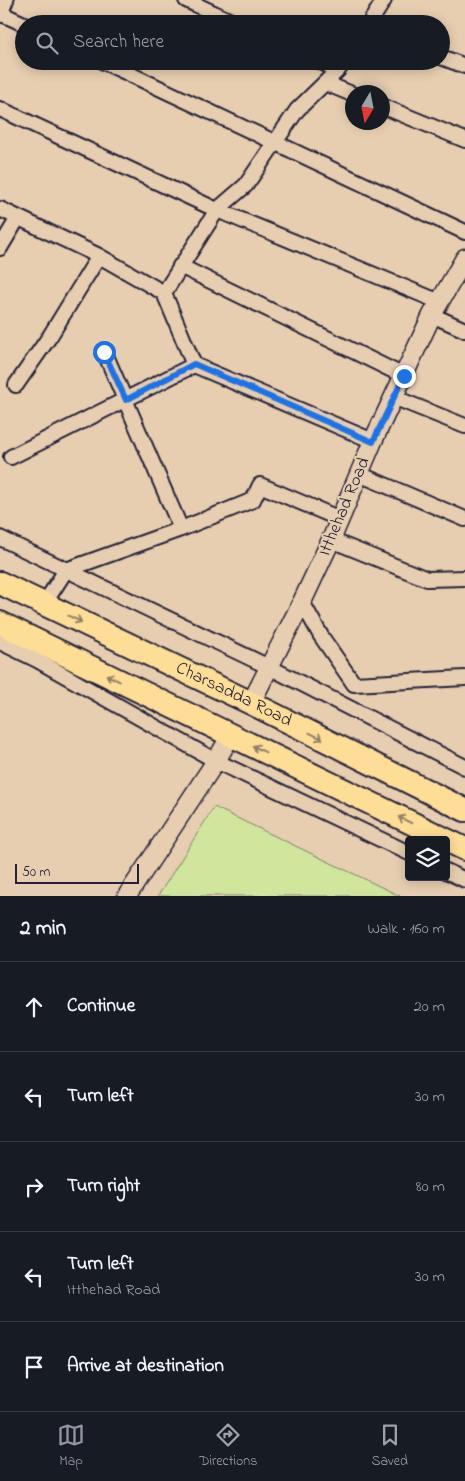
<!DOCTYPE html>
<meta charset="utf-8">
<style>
:root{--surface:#171b24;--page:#242831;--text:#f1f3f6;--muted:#9ea1a6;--line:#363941;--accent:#9495a2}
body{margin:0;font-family:"Indie Flower",sans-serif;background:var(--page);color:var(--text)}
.controls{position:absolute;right:15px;bottom:15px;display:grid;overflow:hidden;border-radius:5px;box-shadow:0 2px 12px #0003}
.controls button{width:45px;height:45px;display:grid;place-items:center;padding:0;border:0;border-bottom:1px solid var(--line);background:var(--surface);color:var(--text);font:25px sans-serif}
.compass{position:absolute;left:345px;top:85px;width:45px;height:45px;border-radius:50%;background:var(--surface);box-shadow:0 2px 12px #0003;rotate:190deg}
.scale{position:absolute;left:15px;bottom:12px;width:124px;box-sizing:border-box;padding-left:5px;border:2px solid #22223b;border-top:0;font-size:14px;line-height:18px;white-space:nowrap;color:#22223b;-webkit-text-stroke:4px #e8ceb0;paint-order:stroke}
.stop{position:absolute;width:15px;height:15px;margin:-11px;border:4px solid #1a73e8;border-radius:50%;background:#fff}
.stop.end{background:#1a73e8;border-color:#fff;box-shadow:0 1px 5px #0008}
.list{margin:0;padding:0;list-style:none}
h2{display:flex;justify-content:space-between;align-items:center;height:65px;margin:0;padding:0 20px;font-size:21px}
h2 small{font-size:16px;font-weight:400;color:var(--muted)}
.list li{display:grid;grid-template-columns:32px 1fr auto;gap:15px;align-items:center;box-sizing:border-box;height:90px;padding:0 20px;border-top:1px solid var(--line)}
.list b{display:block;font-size:19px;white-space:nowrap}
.list p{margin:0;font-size:16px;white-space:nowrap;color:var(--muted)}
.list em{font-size:16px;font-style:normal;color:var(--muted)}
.icon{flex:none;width:28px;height:28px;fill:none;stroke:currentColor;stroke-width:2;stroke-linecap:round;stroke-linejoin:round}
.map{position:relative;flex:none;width:465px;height:896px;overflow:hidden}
.search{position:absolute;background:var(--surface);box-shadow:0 2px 12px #0003;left:15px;right:15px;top:15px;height:55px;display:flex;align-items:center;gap:12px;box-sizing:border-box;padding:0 18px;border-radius:28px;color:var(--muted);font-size:19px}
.sheet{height:515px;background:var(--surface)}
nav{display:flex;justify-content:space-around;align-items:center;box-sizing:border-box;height:70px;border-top:1px solid var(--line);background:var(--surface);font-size:14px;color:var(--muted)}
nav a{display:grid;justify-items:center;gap:2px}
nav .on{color:var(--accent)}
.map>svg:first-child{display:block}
.green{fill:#cfe69c;stroke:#78846c}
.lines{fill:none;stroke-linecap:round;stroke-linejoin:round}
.minor-casing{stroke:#22223b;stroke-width:18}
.tertiary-casing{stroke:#22223b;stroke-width:21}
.trunk-casing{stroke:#22223b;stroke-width:26}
.minor{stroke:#e8ceb0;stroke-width:14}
.tertiary{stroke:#e8ceb0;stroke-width:18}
.trunk{stroke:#fedd96;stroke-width:22}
.oneway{stroke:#908068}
.route{stroke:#1a73e8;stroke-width:6}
.labels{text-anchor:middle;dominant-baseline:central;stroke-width:4;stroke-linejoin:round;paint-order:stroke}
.street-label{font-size:18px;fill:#22223b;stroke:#e8ceb0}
</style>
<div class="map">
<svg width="465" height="896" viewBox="0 0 465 896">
<rect width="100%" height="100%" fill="#e8ceb0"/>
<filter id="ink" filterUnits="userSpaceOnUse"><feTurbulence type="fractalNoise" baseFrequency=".02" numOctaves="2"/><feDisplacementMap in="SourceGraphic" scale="10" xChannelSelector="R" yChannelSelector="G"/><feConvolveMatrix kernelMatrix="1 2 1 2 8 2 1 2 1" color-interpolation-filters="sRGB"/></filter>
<g filter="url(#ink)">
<path class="green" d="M 214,807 L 400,896 L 158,896 Z"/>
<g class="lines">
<g class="minor-casing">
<path id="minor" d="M 186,0 L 237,24
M 0,13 L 24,24
M 0,15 L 6,0
M 369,24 L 384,0
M 441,57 L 465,66
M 102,61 L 465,232
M 319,61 L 338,70
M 325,83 L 352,94
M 382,106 L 465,140
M 0,109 L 217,210 L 440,302
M 0,209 L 99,256 L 164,293 L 194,365
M 0,248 L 18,218
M 180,266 L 404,376
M 164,293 L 217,210 L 246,185 L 297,110 L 338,70 L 345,61
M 432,315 L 465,330
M 104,351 L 181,529
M 16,385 L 50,336 L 99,256
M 393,397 L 465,426
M 11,457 L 194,365 L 373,441
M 359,474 L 465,519
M 0,538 L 269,667 L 465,767
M 331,540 L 427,579 L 465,578
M 302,602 L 321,636 L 354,684 L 465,678
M 44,604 L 66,570 L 181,529 L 253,500 L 260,485 L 340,519
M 0,642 L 37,660 L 216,761 L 409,853
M 446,871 L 465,880"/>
</g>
<g class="tertiary-casing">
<path id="tertiary" d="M 251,703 L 302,602 L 331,540 L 373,441 L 432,315 L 465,258
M 127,896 L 216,761 L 231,735"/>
</g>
<g class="trunk-casing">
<g id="trunk">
<path id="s1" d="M 0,583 L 251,703 L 465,810"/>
<path d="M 0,623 L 465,849"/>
</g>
</g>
<use href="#minor" class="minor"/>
<use href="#tertiary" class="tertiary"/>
<use href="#trunk" class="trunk"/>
</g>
<defs><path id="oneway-shaft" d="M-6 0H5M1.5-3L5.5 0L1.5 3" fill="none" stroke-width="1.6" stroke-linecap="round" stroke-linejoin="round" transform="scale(1.25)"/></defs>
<g class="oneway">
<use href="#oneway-shaft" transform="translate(75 619) rotate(26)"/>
<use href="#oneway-shaft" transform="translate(113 678) rotate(-154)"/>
<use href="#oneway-shaft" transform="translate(316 736) rotate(26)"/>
<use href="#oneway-shaft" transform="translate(259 749) rotate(-154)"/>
<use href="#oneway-shaft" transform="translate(405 820) rotate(-154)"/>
</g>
</g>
<g class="lines" filter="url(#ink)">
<path class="route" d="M 104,352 L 126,400 L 194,364 L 373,442 L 404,376"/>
</g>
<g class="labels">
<g class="street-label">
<text transform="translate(345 507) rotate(-67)">Itthehad Road</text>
<text stroke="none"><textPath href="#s1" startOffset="259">Charsadda Road</textPath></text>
</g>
</g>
</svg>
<div class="controls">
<button><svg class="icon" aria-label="layers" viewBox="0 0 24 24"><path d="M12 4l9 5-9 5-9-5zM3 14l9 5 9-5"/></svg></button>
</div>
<svg class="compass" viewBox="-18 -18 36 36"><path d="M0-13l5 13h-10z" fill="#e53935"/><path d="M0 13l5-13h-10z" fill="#9ea1a6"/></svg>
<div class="scale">50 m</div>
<div class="stop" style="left:104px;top:352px"></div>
<div class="stop end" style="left:404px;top:376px"></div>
<div class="search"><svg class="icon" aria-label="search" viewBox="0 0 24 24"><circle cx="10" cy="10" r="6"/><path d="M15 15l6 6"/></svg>Search here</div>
</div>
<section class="sheet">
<h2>2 min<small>Walk · 160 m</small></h2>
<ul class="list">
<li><svg class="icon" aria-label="ahead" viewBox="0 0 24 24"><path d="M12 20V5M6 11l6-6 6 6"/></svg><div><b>Continue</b></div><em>20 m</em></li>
<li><svg class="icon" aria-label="left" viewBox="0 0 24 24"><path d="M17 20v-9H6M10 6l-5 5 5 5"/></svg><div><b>Turn left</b></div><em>30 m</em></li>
<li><svg class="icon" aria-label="right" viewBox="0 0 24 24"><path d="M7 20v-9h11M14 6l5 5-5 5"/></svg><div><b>Turn right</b></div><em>80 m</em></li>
<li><svg class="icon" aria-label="left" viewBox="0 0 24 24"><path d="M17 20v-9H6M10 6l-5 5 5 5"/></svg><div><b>Turn left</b><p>Itthehad Road</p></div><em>30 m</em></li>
<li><svg class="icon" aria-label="arrive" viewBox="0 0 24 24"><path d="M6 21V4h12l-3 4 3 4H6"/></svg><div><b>Arrive at destination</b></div></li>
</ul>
</section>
<nav>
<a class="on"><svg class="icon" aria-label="map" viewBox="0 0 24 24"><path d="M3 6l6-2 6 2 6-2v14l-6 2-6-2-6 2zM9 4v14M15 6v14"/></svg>Map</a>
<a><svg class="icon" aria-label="directions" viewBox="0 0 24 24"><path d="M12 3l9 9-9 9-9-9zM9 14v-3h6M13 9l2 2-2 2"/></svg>Directions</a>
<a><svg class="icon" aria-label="saved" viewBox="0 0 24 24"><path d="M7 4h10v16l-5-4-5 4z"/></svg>Saved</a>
</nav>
